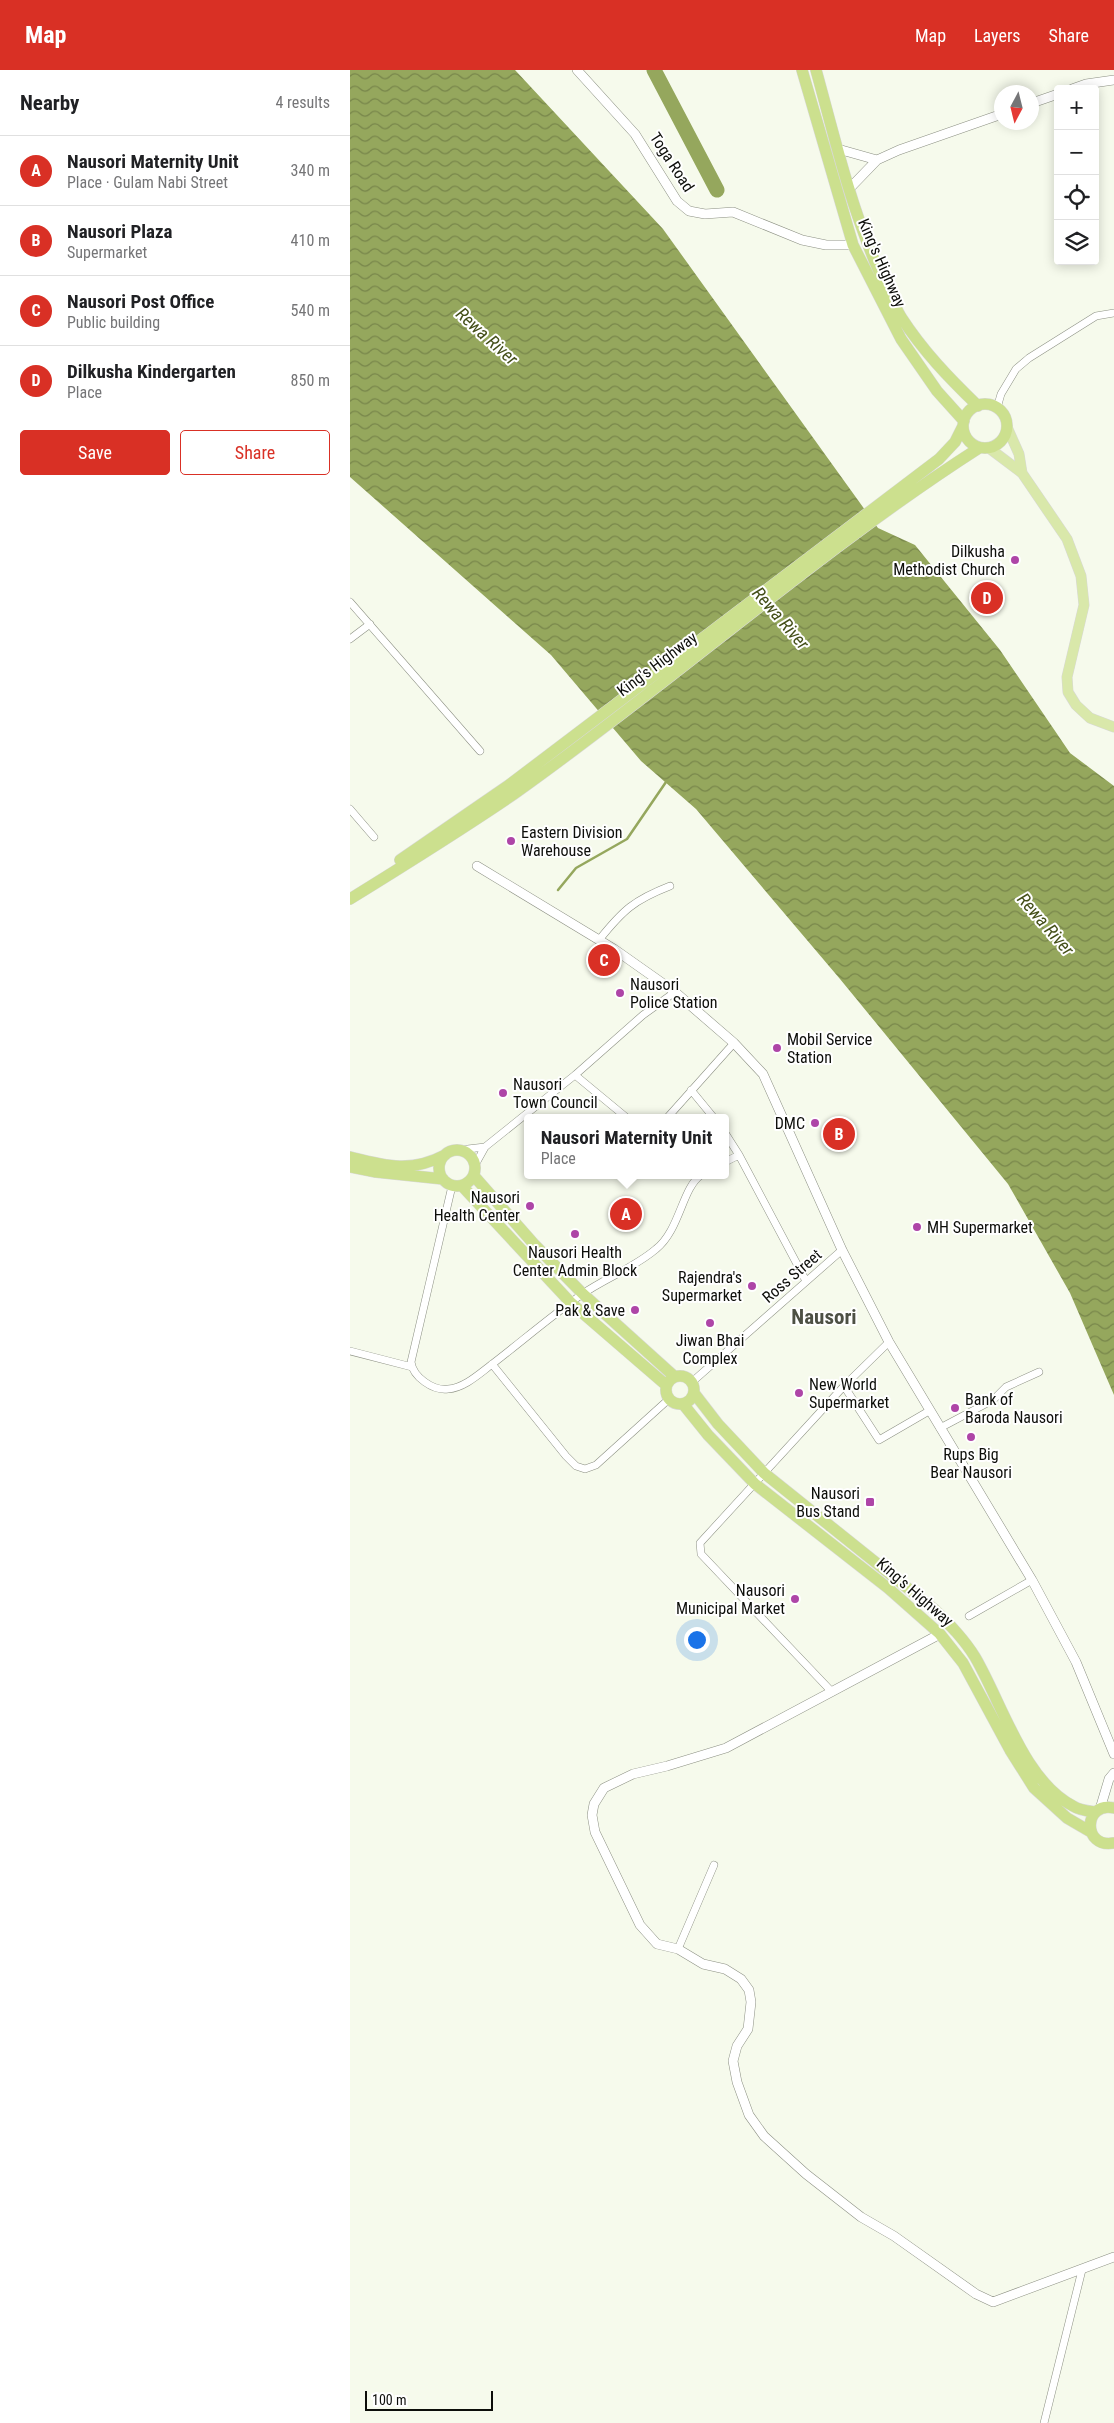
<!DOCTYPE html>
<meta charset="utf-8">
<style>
:root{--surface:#fff;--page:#f6f6f6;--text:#202124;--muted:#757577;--line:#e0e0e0;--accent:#d93025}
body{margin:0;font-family:"Roboto Condensed",sans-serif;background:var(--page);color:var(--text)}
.controls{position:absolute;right:15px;top:15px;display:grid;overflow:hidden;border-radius:5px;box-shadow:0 2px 12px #0003}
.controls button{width:45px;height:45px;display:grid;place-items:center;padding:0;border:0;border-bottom:1px solid var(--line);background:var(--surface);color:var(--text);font:25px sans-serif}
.compass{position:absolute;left:644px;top:15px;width:45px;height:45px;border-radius:50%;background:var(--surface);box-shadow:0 2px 12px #0003;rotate:187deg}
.scale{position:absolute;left:15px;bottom:12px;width:128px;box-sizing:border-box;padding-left:5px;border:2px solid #0d0e0a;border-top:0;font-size:14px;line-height:18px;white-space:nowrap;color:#0d0e0a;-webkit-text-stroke:4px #fff;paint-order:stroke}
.you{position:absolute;left:346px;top:1569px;width:18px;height:18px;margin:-12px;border:4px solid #fff;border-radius:50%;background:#1a73e8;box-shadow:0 0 0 8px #1a73e833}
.badge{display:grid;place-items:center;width:32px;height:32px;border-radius:50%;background:var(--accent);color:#fff;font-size:16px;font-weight:700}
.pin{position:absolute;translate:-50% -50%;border:2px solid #fff;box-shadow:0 1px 5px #0006}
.popup{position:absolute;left:174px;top:1044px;width:205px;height:65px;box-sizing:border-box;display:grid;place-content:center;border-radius:5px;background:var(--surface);filter:drop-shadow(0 1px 4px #0005);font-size:16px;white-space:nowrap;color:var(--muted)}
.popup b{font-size:19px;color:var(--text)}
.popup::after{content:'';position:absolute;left:50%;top:100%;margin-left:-10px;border:10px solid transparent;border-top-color:var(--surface)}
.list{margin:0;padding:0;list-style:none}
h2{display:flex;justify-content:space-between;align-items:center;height:65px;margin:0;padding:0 20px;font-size:21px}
h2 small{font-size:16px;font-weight:400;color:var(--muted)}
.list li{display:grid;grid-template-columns:32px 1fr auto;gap:15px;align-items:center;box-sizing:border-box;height:70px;padding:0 20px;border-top:1px solid var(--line)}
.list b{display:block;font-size:19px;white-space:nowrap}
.list p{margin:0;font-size:16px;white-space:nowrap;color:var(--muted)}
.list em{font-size:16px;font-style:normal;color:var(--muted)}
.actions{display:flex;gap:10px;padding:15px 20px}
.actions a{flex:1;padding:11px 0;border:1px solid var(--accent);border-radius:5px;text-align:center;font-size:18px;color:var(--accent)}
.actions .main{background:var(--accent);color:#fff}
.icon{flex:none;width:28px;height:28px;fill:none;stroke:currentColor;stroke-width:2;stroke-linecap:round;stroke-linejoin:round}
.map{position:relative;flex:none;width:764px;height:2353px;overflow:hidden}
header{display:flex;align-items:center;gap:30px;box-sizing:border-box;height:70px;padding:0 25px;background:var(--accent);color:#fff}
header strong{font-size:24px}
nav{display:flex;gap:28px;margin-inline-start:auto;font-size:18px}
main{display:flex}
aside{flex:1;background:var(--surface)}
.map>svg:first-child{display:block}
.water{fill:url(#water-waves)}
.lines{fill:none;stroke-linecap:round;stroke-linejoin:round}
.stream{stroke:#95a75d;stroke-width:2.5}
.river{stroke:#95a75d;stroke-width:15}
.minor-casing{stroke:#8c9083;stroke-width:8}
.tertiary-casing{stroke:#8c9083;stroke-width:10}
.primary-casing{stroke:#d8d8d8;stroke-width:11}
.trunk-casing{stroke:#d8d8d8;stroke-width:12}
.minor{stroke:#fff;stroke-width:7}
.tertiary{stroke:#fff;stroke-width:9}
.primary{stroke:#d9e8aa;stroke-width:10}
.trunk{stroke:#cce08e;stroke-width:11}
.poi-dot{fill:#ae45a7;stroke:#fff;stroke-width:2}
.labels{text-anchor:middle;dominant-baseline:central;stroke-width:4;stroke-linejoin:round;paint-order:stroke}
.street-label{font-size:16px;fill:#0d0e0a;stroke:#fff}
.poi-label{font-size:16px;fill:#0d0e0a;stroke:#fff;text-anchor:end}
.water-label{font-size:18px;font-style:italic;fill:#444f19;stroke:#fff}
.district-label{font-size:21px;font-weight:bold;fill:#4d5044;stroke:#fff}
</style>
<header>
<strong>Map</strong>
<nav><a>Map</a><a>Layers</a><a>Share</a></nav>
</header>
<main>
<aside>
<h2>Nearby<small>4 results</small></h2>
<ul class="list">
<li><span class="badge">A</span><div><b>Nausori Maternity Unit</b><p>Place · Gulam Nabi Street</p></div><em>340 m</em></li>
<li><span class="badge">B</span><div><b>Nausori Plaza</b><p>Supermarket</p></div><em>410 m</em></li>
<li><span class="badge">C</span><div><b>Nausori Post Office</b><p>Public building</p></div><em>540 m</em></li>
<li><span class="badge">D</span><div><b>Dilkusha Kindergarten</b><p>Place</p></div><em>850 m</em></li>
</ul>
<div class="actions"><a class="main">Save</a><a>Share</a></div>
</aside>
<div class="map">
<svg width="764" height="2353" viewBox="0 0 764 2353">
<defs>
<pattern id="water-waves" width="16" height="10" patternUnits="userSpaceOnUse" patternTransform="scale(1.25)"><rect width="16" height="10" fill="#95a75d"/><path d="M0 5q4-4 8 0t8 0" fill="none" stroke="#78864b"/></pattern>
</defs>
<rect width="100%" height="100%" fill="#f6faec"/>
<path class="water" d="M 0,0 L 165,0 L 313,159 L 528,458 L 565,475 L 650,580 L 720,683 L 764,716 L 764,1325 L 720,1223 L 658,1114 L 490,909 L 346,739 L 291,691 L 201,585 L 0,407 Z"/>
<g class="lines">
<path class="stream" d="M 208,820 L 226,798 L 277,769 L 316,712"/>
<path class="river" d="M 304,0 L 367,120"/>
<g class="minor-casing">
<path id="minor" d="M 647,338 L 651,324 L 666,299 L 679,288 L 746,246 L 764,243
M 0,532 L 130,681
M 0,569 L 20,554
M 0,739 L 24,767
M 249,870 C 273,840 284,830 320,816
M 225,1005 L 277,1048
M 341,1020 L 364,1048
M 317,1048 L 384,973
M 375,1063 L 389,1085 L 456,1211
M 109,1080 L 135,1077
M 375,1092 L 389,1085
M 125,1095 L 135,1077 L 225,1005 L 293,945 L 325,922
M 102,1116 L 61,1292 C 63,1307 83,1321 98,1319 C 114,1318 129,1304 141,1295 C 171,1272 200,1247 231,1225 C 255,1208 284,1198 306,1179 C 330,1160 332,1118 351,1105
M 0,1281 L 62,1297
M 142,1294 L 216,1386 L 226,1396 L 235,1399 L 246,1395 L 319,1329
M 342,1312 L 492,1180
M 494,1316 L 529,1370 L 579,1341
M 590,1358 L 643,1330 L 656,1317 L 689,1302
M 619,1546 L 682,1510
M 482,1622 L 351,1484 L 350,1473 L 494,1316 L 539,1272
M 328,1879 L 364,1795
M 694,2353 L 732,2200"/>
</g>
<g class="tertiary-casing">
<path id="tertiary" d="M 227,0 L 285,64 L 327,131 L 339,141 L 355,144 L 383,142 L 452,170 L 476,175 L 503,175
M 722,19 L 736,14 L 764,10
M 682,33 L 708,24
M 488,79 L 527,90
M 499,119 L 527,90 L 549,80 L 652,44
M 127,796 L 264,879 L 325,922 L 384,973 L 413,1004 L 492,1180 L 539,1272 L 682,1510 L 726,1592 L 764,1684
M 590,1564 L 376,1678 L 317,1696 L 283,1704 L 254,1718 L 244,1734 L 242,1745 L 245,1762 L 290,1855 L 307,1874 L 328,1879 L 353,1894 L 375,1899 L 391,1909 L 399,1920 L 401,1932 L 398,1959 L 387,1976 L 383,1991 L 387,2012 L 399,2045 L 414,2066 L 456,2104 L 511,2147 L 544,2166 L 626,2224 L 643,2232 L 764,2187
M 750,1739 L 759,1709 L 764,1703"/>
</g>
<g class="primary-casing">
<path id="primary" d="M 657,357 L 669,384 L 672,403
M 639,378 L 672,403 L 717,469 L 731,506 L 734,535 L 717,607 L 718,622 L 726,635 L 740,648 L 764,657"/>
</g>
<g class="trunk-casing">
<path id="trunk" d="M 452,0 L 503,175 L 551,269 L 587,321 L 614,351
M 466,0 C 484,65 499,130 525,192 C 533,210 541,230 551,247 C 573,281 599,308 628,336
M613 356a22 22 0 1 1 44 0a22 22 0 1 1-44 0Z
M 50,790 L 159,715 L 589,389 L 605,372 L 613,356
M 0,829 C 55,795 110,761 164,724 C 322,612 467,482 629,378
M89 1098a18 18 0 1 1 36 0a18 18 0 1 1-36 0Z
M 0,1087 C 36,1096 61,1103 95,1085
M 0,1097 L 26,1102 L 93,1109
M 124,1106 L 183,1173 L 233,1224 L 325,1307
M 112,1116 L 221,1233 L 316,1315
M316 1320a14 14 0 1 1 28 0a14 14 0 1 1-28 0Z
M 344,1323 L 368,1354 L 414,1403 L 585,1540 C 600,1555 614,1569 625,1587 C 652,1633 674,1711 723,1736 C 729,1740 738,1741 745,1742
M 333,1334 L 358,1365 L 405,1414 L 538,1518 L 590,1564 L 613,1593 L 660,1680 L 684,1718 L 717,1748 L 741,1762
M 764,1738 C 733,1731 732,1779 764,1773"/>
</g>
<use href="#minor" class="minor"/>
<use href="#tertiary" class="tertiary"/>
<use href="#primary" class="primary"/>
<use href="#trunk" class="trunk"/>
</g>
<g class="poi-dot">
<circle cx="665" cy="490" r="5"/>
<circle cx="161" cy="771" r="5"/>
<circle cx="270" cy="923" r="5"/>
<circle cx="427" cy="978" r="5"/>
<circle cx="153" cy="1023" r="5"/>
<circle cx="465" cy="1053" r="5"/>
<circle cx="180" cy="1136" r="5"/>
<circle cx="567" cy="1157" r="5"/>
<circle cx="225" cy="1164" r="5"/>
<circle cx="402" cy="1216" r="5"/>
<circle cx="285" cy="1240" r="5"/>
<circle cx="360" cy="1253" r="5"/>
<circle cx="449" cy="1323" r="5"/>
<circle cx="605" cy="1338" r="5"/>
<circle cx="621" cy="1367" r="5"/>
<rect x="515" y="1427" width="10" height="10" rx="2.5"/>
<circle cx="445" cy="1529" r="5"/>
</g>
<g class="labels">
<g class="street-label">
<text transform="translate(322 92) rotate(57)">Toga Road</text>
<text transform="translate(532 193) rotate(66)">King's Highway</text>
<text transform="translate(307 594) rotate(-37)">King's Highway</text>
<text transform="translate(442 1206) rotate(-41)">Ross Street</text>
<text transform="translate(565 1522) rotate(41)">King's Highway</text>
</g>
<g class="poi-label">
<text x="655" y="481">Dilkusha<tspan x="655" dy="18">Methodist Church</tspan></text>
<text x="171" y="762" text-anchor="start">Eastern Division<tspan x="171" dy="18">Warehouse</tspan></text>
<text x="280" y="914" text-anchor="start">Nausori<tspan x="280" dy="18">Police Station</tspan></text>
<text x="437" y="969" text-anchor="start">Mobil Service<tspan x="437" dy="18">Station</tspan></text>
<text x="163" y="1014" text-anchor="start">Nausori<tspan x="163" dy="18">Town Council</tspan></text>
<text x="455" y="1053">DMC</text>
<text x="170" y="1127">Nausori<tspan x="170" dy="18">Health Center</tspan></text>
<text x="577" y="1157" text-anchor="start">MH Supermarket</text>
<text x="225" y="1182" text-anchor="middle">Nausori Health<tspan x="225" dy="18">Center Admin Block</tspan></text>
<text x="392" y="1207">Rajendra's<tspan x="392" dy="18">Supermarket</tspan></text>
<text x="275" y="1240">Pak &amp; Save</text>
<text x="360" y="1270" text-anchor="middle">Jiwan Bhai<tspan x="360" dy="18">Complex</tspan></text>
<text x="459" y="1314" text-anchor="start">New World<tspan x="459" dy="18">Supermarket</tspan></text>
<text x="615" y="1329" text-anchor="start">Bank of<tspan x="615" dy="18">Baroda Nausori</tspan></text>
<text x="621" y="1384" text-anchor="middle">Rups Big<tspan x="621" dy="18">Bear Nausori</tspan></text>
<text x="510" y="1423">Nausori<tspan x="510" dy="18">Bus Stand</tspan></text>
<text x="435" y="1520">Nausori<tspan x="435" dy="18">Municipal Market</tspan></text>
</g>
<g class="water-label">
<text transform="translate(137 266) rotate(42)">Rewa River</text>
<text transform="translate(431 548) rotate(49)">Rewa River</text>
<text transform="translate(696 854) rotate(49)">Rewa River</text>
</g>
<g class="district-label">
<text x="474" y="1247">Nausori</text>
</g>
</g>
</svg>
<div class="controls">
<button>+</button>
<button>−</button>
<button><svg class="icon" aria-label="locate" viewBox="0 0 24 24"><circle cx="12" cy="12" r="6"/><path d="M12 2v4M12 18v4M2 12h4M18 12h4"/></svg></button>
<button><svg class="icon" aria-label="layers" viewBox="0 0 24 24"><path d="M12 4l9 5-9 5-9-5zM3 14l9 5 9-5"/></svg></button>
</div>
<svg class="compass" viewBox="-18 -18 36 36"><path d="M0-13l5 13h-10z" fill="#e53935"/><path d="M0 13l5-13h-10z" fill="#757577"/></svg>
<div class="scale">100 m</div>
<div class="you"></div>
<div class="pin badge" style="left:276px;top:1144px">A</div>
<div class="popup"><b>Nausori Maternity Unit</b>Place</div>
<div class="pin badge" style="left:489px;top:1064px">B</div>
<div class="pin badge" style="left:254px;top:890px">C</div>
<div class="pin badge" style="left:637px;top:528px">D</div>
</div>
</main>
